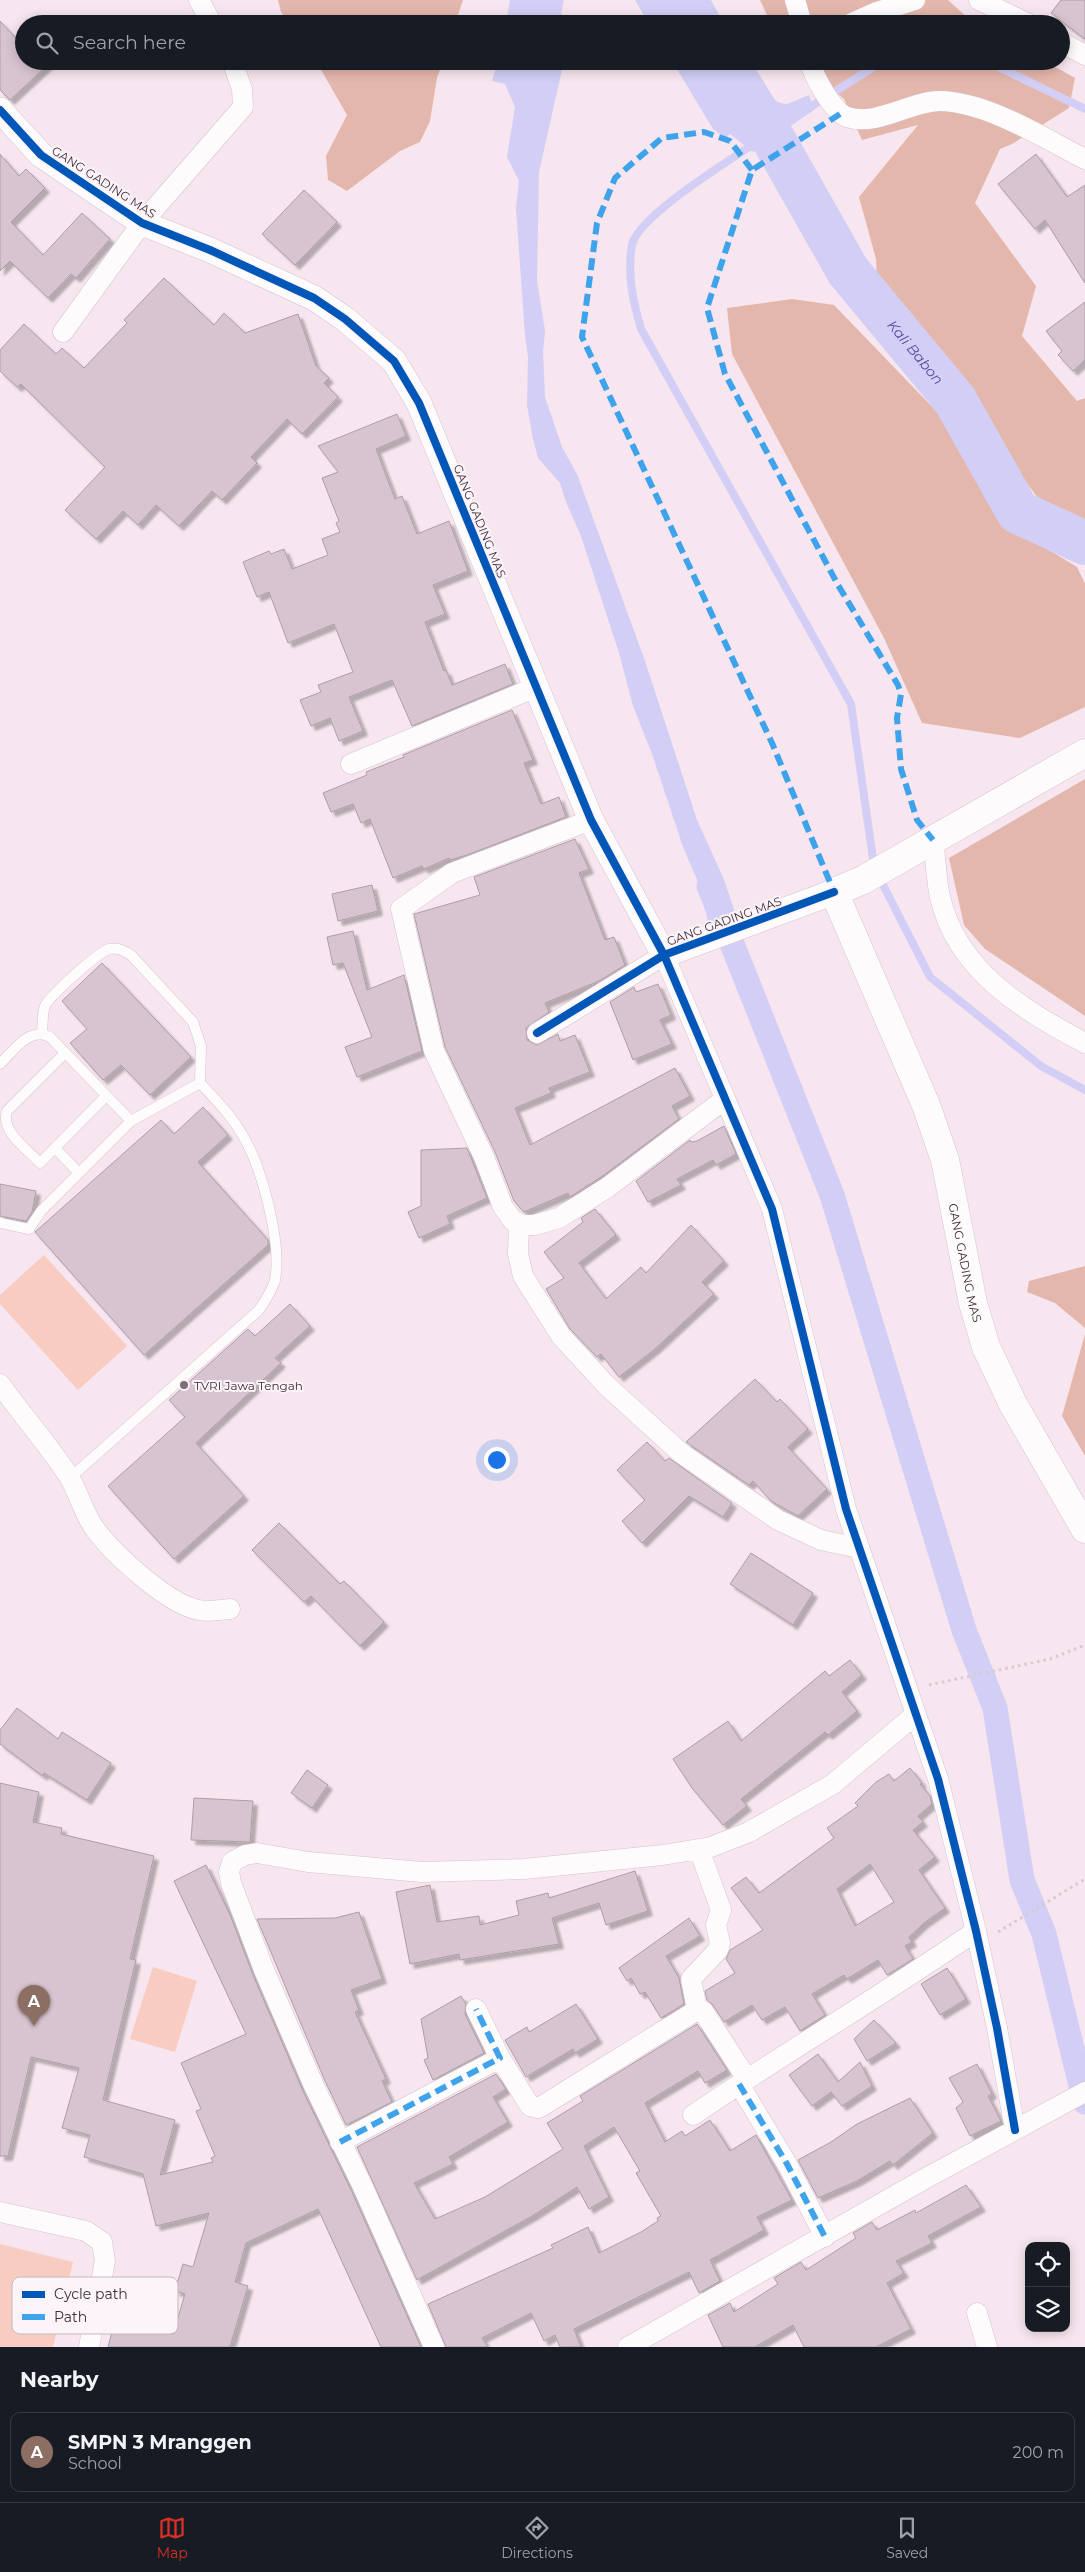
<!DOCTYPE html>
<style>
:root{--surface:#171b24;--page:#242831;--text:#f1f3f6;--muted:#9ea1a6;--line:#363941;--accent:#d93025}
body{margin:0;font-family:Montserrat,sans-serif;background:var(--page);color:var(--text)}
.controls{position:absolute;right:15px;bottom:15px;display:grid;overflow:hidden;border-radius:10px;box-shadow:0 2px 12px #0003}
.controls button{width:45px;height:45px;display:grid;place-items:center;padding:0;border:0;border-bottom:1px solid var(--line);background:var(--surface);color:var(--text);font:25px sans-serif}
.you{position:absolute;left:496px;top:1459px;width:18px;height:18px;margin:-12px;border:4px solid #fff;border-radius:50%;background:#1a73e8;box-shadow:0 0 0 8px #1a73e833}
.badge{display:grid;place-items:center;width:32px;height:32px;border-radius:50%;background:var(--accent);color:#fff;font-size:16px;font-weight:700}
.pin{position:absolute;translate:-50% -41px;filter:drop-shadow(0 1px 2px #0008)}
.pin::after{content:'';position:absolute;top:26px;width:18px;height:15px;background:inherit;clip-path:polygon(0 0,100% 0,50% 100%)}
.list{margin:0;padding:0;list-style:none}
h2{display:flex;justify-content:space-between;align-items:center;height:65px;margin:0;padding:0 20px;font-size:21px}
h2 small{font-size:16px;font-weight:400;color:var(--muted)}
.list li{display:grid;grid-template-columns:32px 1fr auto;gap:15px;align-items:center;box-sizing:border-box;height:80px;margin:0 10px 10px;padding:0 10px;border:1px solid var(--line);border-radius:10px}
.list b{display:block;font-size:19px;white-space:nowrap}
.list p{margin:0;font-size:16px;white-space:nowrap;color:var(--muted)}
.list em{font-size:16px;font-style:normal;color:var(--muted)}
.icon{flex:none;width:28px;height:28px;fill:none;stroke:currentColor;stroke-width:2;stroke-linecap:round;stroke-linejoin:round}
.map{position:relative;flex:none;width:1085px;height:2347px;overflow:hidden}
.search{position:absolute;background:var(--surface);box-shadow:0 2px 12px #0003;left:15px;right:15px;top:15px;height:55px;display:flex;align-items:center;gap:12px;box-sizing:border-box;padding:0 18px;border-radius:28px;color:var(--muted);font-size:19px}
.sheet{height:155px;background:var(--surface)}
nav{display:flex;justify-content:space-around;align-items:center;box-sizing:border-box;height:70px;border-top:1px solid var(--line);background:var(--surface);font-size:14px;color:var(--muted)}
nav a{display:grid;justify-items:center;gap:2px}
nav .on{color:var(--accent)}
.map>svg:first-child{display:block}
.green{fill:#f9ccc1}
.forest{fill:#e4b7ac}
.water{fill:#d2cef5}
.lines{fill:none;stroke-linecap:round;stroke-linejoin:round}
.stream{stroke:#d2cef5;stroke-width:8}
.canal{stroke:#d2cef5;stroke-width:25}
.river{stroke:#d2cef5;stroke-width:44}
.building{fill:#d8c4d0;stroke:#ac9ea5;fill-rule:evenodd;filter:url(#shadow)}
.service-casing{stroke:#d3c3cc;stroke-width:11}
.minor-casing{stroke:#d3c3cc;stroke-width:21}
.tertiary-casing{stroke:#d3c3cc;stroke-width:26}
.secondary-casing{stroke:#d3c3cc;stroke-width:29}
.path{stroke:#d3ccd0;stroke-width:3;stroke-dasharray:2.5 4;stroke-linecap:butt}
.service{stroke:#fefbfd;stroke-width:10}
.minor{stroke:#fefbfd;stroke-width:20}
.tertiary{stroke:#fefbfd;stroke-width:25}
.secondary{stroke:#fefbfd;stroke-width:28}
.quiet{stroke:#3fa3ec;stroke-width:6;stroke-dasharray:12 6;stroke-linecap:butt}
.cycleway-casing{stroke:#fcf4f8;stroke-width:11}
.cycleway{stroke:#0057b8;stroke-width:8}
.poi-dot{fill:#7e6e77;stroke:#fcf4f8;stroke-width:2}
.labels{text-anchor:middle;dominant-baseline:central;stroke-width:4;stroke-linejoin:round;paint-order:stroke}
.street-label{font-size:12px;fill:#3d2e37;stroke:#fcf4f8}
.poi-label{font-size:12px;fill:#3d2e37;stroke:#fcf4f8;text-anchor:start}
.water-label{font-size:14px;font-style:italic;fill:#504b97;stroke:#fcf4f8}
.key{fill:#fcf4f8;stroke:#c3b9be;stroke-width:1}
.key-label{font-size:14px;fill:#3d2e37}
</style>
<div class="map">
<svg width="1085" height="2347" viewBox="0 0 1085 2347">
<defs>
<filter id="shadow"><feDropShadow dx="4.5" dy="4.5" stdDeviation="1" flood-color="#0004"/></filter>
</defs>
<rect width="100%" height="100%" fill="#f7e6ef"/>
<path class="green" d="M 44,1255 L 127,1346 L 78,1390 L 0,1304 L 0,1295 Z
M 153,1967 L 197,1981 L 175,2052 L 130,2039 Z
M 0,2244 L 73,2262 L 53,2347 L 0,2347 Z"/>
<path class="forest" d="M 278,0 L 463,0 L 455,24 L 289,24 L 281,12 Z
M 760,0 L 948,0 L 968,18 L 978,24 L 771,24 Z
M 316,61 L 443,61 L 437,78 L 430,121 L 420,142 L 400,151 L 347,191 L 328,180 L 326,156 L 347,115 Z
M 797,61 L 1045,61 L 1075,78 L 1069,108 L 1012,144 L 1000,149 L 975,203 L 1036,286 L 1022,336 L 1077,401 L 1085,398 L 1085,528 L 1051,516 L 983,423 L 965,394 L 878,301 L 876,259 L 859,197 L 918,125 L 862,140 L 844,99 Z
M 792,299 L 834,305 L 938,413 L 1000,520 L 1077,567 L 1085,584 L 1085,707 L 1020,738 L 922,723 L 884,638 L 732,354 L 727,308 Z
M 1085,779 L 1085,1016 L 985,949 L 964,925 L 949,858 Z
M 1085,1266 L 1085,1328 L 1055,1303 L 1027,1292 L 1029,1281 Z
M 1085,1334 L 1085,1456 L 1062,1416 Z"/>
<path class="water" d="M 510,0 L 564,0 L 561,14 L 573,20 L 572,24 L 506,24 Z
M 635,0 L 711,0 L 724,24 L 649,24 Z
M 498,61 L 564,61 L 539,172 L 537,280 L 545,331 L 543,352 L 545,397 L 562,447 L 577,474 L 645,661 L 697,820 L 723,877 L 735,912 L 708,922 L 701,889 L 683,847 L 652,754 L 633,706 L 619,653 L 581,536 L 566,502 L 560,483 L 538,458 L 533,439 L 527,405 L 528,357 L 525,335 L 516,208 L 519,181 L 507,157 L 515,107 L 505,84 L 492,81 Z
M 672,61 L 746,61 C 753,73 770,105 786,104 C 793,103 802,97 809,95 L 814,110 L 753,152 L 730,134 L 726,138 L 713,129 Z"/>
<g class="lines">
<path class="stream" d="M 986,61 L 1085,109
M 804,111 L 883,61
M 755,143 C 729,161 638,216 632,245 C 627,275 633,301 641,329 L 851,704 L 874,866
M 879,877 L 930,977 L 1041,1066 L 1085,1090"/>
<path class="canal" d="M 709,886 L 832,1195 L 964,1630 L 995,1708 L 1022,1880 L 1044,1934 L 1085,2102"/>
<path class="river" id="s1" d="M 725,61 L 775,142 L 848,271 L 955,400 L 1018,512 L 1085,543"/>
</g>
<path class="building" d="M 1061,0 L 1085,0 L 1085,39 L 1051,13 Z
M 0,21 L 24,47 L 24,61 L 52,61 L 10,100 L 0,90 Z
M 0,154 L 19,176 L 26,169 L 45,188 L 11,222 L 43,255 L 82,213 L 110,239 L 76,278 L 71,274 L 48,298 L 10,261 L 0,271 Z
M 1036,154 L 1067,197 L 1085,185 L 1085,283 L 1045,220 L 1035,229 L 998,184 Z
M 304,190 L 337,222 L 295,265 L 262,234 Z
M 164,278 L 214,325 L 224,313 L 245,333 L 298,314 L 316,366 L 329,378 L 324,383 L 338,397 L 302,434 L 287,419 L 251,457 L 257,463 L 222,500 L 212,491 L 179,526 L 156,505 L 138,525 L 123,511 L 96,539 L 65,510 L 105,467 L 21,384 L 17,387 L 0,371 L 0,350 L 24,324 L 56,354 L 62,348 L 84,368 L 127,323 L 124,320 Z
M 1085,302 L 1085,360 L 1073,371 L 1058,355 L 1062,351 L 1046,331 Z
M 397,414 L 406,436 L 376,449 L 395,499 L 402,496 L 417,534 L 449,521 L 468,571 L 433,585 L 445,614 L 425,622 L 444,671 L 446,670 L 452,685 L 505,664 L 513,684 L 412,726 L 392,680 L 349,697 L 363,731 L 339,741 L 330,718 L 311,726 L 300,700 L 321,692 L 318,685 L 353,672 L 334,624 L 288,643 L 269,592 L 257,597 L 243,562 L 269,551 L 271,554 L 284,549 L 292,569 L 328,555 L 322,539 L 340,532 L 336,523 L 339,521 L 322,478 L 338,472 L 318,446 Z
M 512,710 L 533,760 L 524,763 L 541,804 L 559,797 L 566,817 L 467,855 L 450,860 L 449,858 L 424,869 L 422,866 L 393,878 L 370,819 L 361,823 L 353,804 L 331,812 L 323,793 L 367,775 L 366,772 L 404,757 L 403,755 Z
M 575,839 L 589,869 L 579,873 L 605,940 L 614,937 L 625,965 L 599,981 L 545,1003 L 549,1012 L 526,1028 L 527,1040 L 537,1045 L 558,1034 L 560,1041 L 575,1035 L 590,1072 L 549,1088 L 551,1093 L 515,1108 L 530,1145 L 675,1068 L 690,1096 L 672,1106 L 679,1119 L 604,1175 L 570,1197 L 568,1193 L 524,1212 L 514,1201 L 495,1152 L 445,1047 L 414,914 L 480,895 L 474,877 Z
M 372,885 L 378,911 L 338,921 L 332,894 Z
M 353,931 L 367,990 L 404,975 L 422,1051 L 357,1077 L 345,1047 L 372,1037 L 343,963 L 333,965 L 327,937 Z
M 102,963 L 191,1057 L 150,1095 L 121,1065 L 103,1080 L 70,1043 L 87,1029 L 62,1001 Z
M 658,984 L 671,1015 L 660,1020 L 672,1044 L 633,1060 L 610,1002 L 634,987 L 636,992 Z
M 203,1107 L 228,1135 L 198,1162 L 268,1240 L 268,1245 L 144,1355 L 35,1232 L 161,1120 L 174,1134 Z
M 724,1126 L 736,1154 L 716,1165 L 713,1160 L 677,1179 L 681,1185 L 648,1202 L 636,1181 L 690,1140 L 691,1142 L 697,1141 Z
M 467,1148 L 487,1198 L 447,1216 L 450,1224 L 419,1238 L 408,1212 L 421,1206 L 421,1150 Z
M 0,1184 L 36,1191 L 32,1212 L 26,1221 L 0,1216 Z
M 595,1209 L 616,1235 L 579,1263 L 606,1299 L 641,1267 L 646,1273 L 691,1225 L 724,1261 L 702,1282 L 714,1294 L 655,1349 L 619,1377 L 601,1354 L 597,1357 L 570,1329 L 546,1289 L 564,1278 L 544,1252 L 583,1222 L 581,1218 Z
M 290,1304 L 310,1326 L 275,1358 L 281,1363 L 196,1443 L 244,1496 L 174,1559 L 108,1486 L 185,1417 L 169,1400 L 248,1329 L 255,1336 Z
M 755,1379 L 777,1402 L 780,1399 L 808,1429 L 788,1447 L 827,1489 L 798,1516 L 771,1501 L 753,1481 L 749,1485 L 686,1442 Z
M 647,1442 L 665,1461 L 669,1458 L 732,1503 L 723,1517 L 689,1496 L 642,1543 L 622,1521 L 645,1500 L 617,1470 Z
M 279,1523 L 340,1584 L 344,1581 L 384,1622 L 360,1646 L 311,1596 L 304,1602 L 252,1550 Z
M 751,1553 L 813,1593 L 793,1625 L 730,1584 Z
M 850,1660 L 862,1675 L 842,1692 L 857,1711 L 828,1735 L 825,1732 L 741,1799 L 747,1806 L 723,1825 L 692,1788 L 673,1759 L 728,1721 L 741,1741 L 825,1671 L 829,1676 Z
M 17,1708 L 58,1739 L 62,1732 L 111,1763 L 87,1800 L 44,1773 L 43,1776 L 0,1744 L 0,1730 Z
M 910,1768 L 922,1783 L 920,1784 L 930,1796 L 932,1804 L 918,1816 L 923,1822 L 913,1830 L 935,1857 L 919,1870 L 945,1908 L 924,1923 L 909,1937 L 912,1942 L 905,1946 L 913,1959 L 887,1975 L 878,1960 L 847,1979 L 844,1975 L 812,1994 L 825,2015 L 800,2031 L 785,2007 L 762,2020 L 752,2005 L 724,2022 L 713,2005 L 707,2000 L 705,1991 L 735,1973 L 726,1959 L 730,1950 L 763,1930 L 731,1888 L 746,1877 L 759,1893 L 834,1838 L 827,1828 L 858,1806 L 855,1803 L 876,1782 L 889,1774 L 894,1781 ZM 870,1864 L 894,1902 L 855,1926 L 837,1889 Z
M 307,1770 L 328,1785 L 312,1808 L 291,1793 Z
M 0,1783 L 39,1792 L 33,1822 L 62,1828 L 61,1834 L 154,1856 L 130,1959 L 136,1960 L 103,2100 L 175,2120 L 160,2175 L 213,2162 L 211,2158 L 215,2156 L 196,2111 L 201,2109 L 181,2063 L 246,2034 L 174,1881 L 206,1865 L 231,1917 L 253,1975 L 303,2091 L 352,2192 L 421,2347 L 381,2347 L 318,2209 L 246,2243 L 235,2282 L 248,2286 L 230,2347 L 108,2347 L 115,2321 L 125,2324 L 126,2321 L 173,2334 L 185,2294 L 175,2291 L 183,2264 L 193,2267 L 209,2213 L 156,2226 L 143,2174 L 84,2157 L 90,2135 L 62,2128 L 79,2068 L 31,2057 L 8,2156 L 0,2156 Z
M 194,1798 L 253,1801 L 250,1842 L 191,1840 Z
M 635,1871 L 648,1911 L 606,1925 L 599,1903 L 552,1918 L 559,1944 L 460,1960 L 459,1954 L 410,1964 L 396,1892 L 430,1885 L 437,1922 L 479,1916 L 480,1925 L 519,1915 L 516,1901 L 548,1893 L 549,1898 Z
M 359,1912 L 382,1979 L 351,1990 L 359,2010 L 355,2012 L 386,2079 L 382,2081 L 392,2102 L 346,2125 L 325,2081 L 257,1919 L 335,1918 Z
M 689,1918 L 700,1936 L 666,1956 L 679,1978 L 684,2004 L 661,2018 L 645,1992 L 640,1994 L 631,1978 L 627,1981 L 619,1968 Z
M 947,1968 L 966,1999 L 940,2015 L 921,1984 Z
M 461,1996 L 466,2004 L 465,2014 L 484,2053 L 433,2080 L 424,2060 L 428,2058 L 421,2019 Z
M 576,2004 L 598,2039 L 575,2053 L 573,2049 L 526,2077 L 505,2040 L 527,2027 L 529,2032 Z
M 874,2020 L 896,2043 L 867,2061 L 854,2039 Z
M 697,2024 L 727,2070 L 705,2083 L 698,2071 L 645,2103 L 665,2142 L 682,2131 L 685,2136 L 710,2120 L 730,2151 L 756,2135 L 792,2200 L 757,2217 L 764,2230 L 710,2260 L 720,2281 L 699,2293 L 689,2272 L 574,2329 L 581,2347 L 560,2347 L 555,2335 L 544,2341 L 531,2313 L 482,2338 L 488,2347 L 446,2347 L 428,2304 L 553,2248 L 551,2245 L 588,2227 L 599,2253 L 641,2232 L 658,2221 L 657,2218 L 661,2216 L 636,2173 L 640,2171 L 614,2127 L 584,2146 L 609,2197 L 589,2209 L 577,2187 L 532,2216 L 417,2280 L 357,2147 L 496,2074 L 506,2089 L 493,2097 L 508,2122 L 449,2157 L 453,2164 L 414,2183 L 435,2219 L 485,2197 L 563,2149 L 547,2123 L 583,2101 L 580,2096 Z
M 818,2054 L 838,2082 L 860,2062 L 872,2086 L 842,2106 L 831,2092 L 812,2106 L 789,2075 Z
M 977,2064 L 992,2094 L 988,2096 L 1001,2121 L 970,2136 L 956,2108 L 963,2102 L 949,2078 Z
M 910,2098 L 933,2133 L 893,2165 L 890,2161 L 857,2181 L 818,2198 L 798,2160 L 831,2142 L 857,2124 Z
M 966,2185 L 981,2207 L 928,2236 L 932,2243 L 896,2261 L 904,2273 L 887,2283 L 911,2329 L 876,2347 L 804,2347 L 793,2325 L 755,2347 L 723,2347 L 708,2315 L 730,2303 L 734,2312 L 778,2284 L 774,2278 L 801,2262 L 806,2270 L 856,2238 L 853,2233 L 872,2222 L 877,2230 L 915,2210 L 916,2213 Z"/>
<g class="lines">
<g class="service-casing">
<path id="service" d="M 42,1033 C 43,1024 42,1014 45,1006 C 49,996 100,951 109,949 C 118,947 124,951 131,955 L 193,1022 L 201,1046 L 200,1083 C 215,1099 232,1116 243,1136 C 262,1168 282,1243 275,1280 C 272,1291 265,1301 259,1310 L 70,1478
M 65,1053 L 7,1111 C 0,1131 27,1149 40,1163 L 106,1096
M 0,1064 C 14,1050 30,1026 50,1037 L 131,1121
M 55,1148 L 78,1172
M 0,1223 L 29,1229 L 41,1211 L 131,1121 L 200,1083"/>
</g>
<g class="minor-casing">
<path id="minor" d="M 199,0 L 212,24
M 795,0 L 802,24
M 979,0 L 1029,24
M 850,24 L 877,12 L 915,0
M 1061,42 L 1085,55
M 810,61 C 813,76 833,112 847,117 C 877,127 910,101 940,101 C 988,102 1043,138 1085,159
M 63,332 L 142,223 L 243,107 L 242,89 L 232,61
M 351,764 L 536,687
M 591,820 L 452,873 L 401,909 L 434,1051 L 484,1157 L 503,1207 L 513,1221 L 524,1225 L 534,1225 L 559,1218 L 608,1187 L 725,1099
M 933,840 C 936,859 936,879 940,897 C 957,971 1023,1010 1085,1043
M 537,1033 L 664,955 L 772,1209 L 846,1509 L 938,1779 L 976,1931 L 997,2028 L 1015,2130
M 519,1223 L 518,1254 L 523,1276 L 561,1336 L 607,1386 L 681,1453 L 778,1520 L 821,1540 L 859,1548
M 0,1384 C 22,1415 47,1443 68,1475 C 79,1492 83,1513 95,1529 C 114,1555 169,1605 199,1610 C 209,1612 220,1610 230,1609
M 476,2009 L 500,2058 L 530,2106 L 538,2108 L 542,2106 L 697,2010 L 703,2011 L 747,2079
M 697,2010 L 691,1979 L 718,1950 L 720,1943 L 716,1925 L 721,1910 L 699,1849
M 739,2084 L 787,2164 L 825,2237
M 693,2115 C 786,2052 883,1995 976,1931
M 340,2142 L 500,2058
M 0,2212 L 86,2231 L 102,2242 L 105,2261 L 89,2347
M 977,2313 L 987,2347
M 434,2347 L 363,2187 L 314,2086 L 264,1970 L 231,1883 L 229,1872 L 232,1862 L 245,1855 L 257,1853 L 308,1862 L 422,1872 L 524,1869 L 663,1855 L 711,1847 L 749,1832 L 833,1784 L 916,1714
M 628,2347 L 928,2177 L 1085,2092"/>
</g>
<g class="tertiary-casing">
<path id="tertiary" d="M 0,110 L 41,155 L 142,223 L 210,250 L 314,298 L 345,319 L 394,361 L 419,403 L 591,820 L 664,955 L 834,892"/>
</g>
<g class="secondary-casing">
<g id="secondary">
<path id="s2" d="M 1085,753 L 863,880 L 834,892 L 926,1105 L 945,1160 L 973,1303 L 986,1347 L 1013,1404 L 1085,1529"/>
</g>
</g>
<path class="path" d="M 929,1685 L 1050,1659 L 1085,1645
M 998,1932 L 1085,1879"/>
<use href="#service" class="service"/>
<use href="#minor" class="minor"/>
<use href="#tertiary" class="tertiary"/>
<use href="#secondary" class="secondary"/>
<path class="quiet" d="M 840,114 L 752,170 L 707,308 L 725,374 L 838,585 L 898,685 L 901,694 L 897,718 L 901,769 L 917,820 L 933,840
M 752,170 L 730,141 L 704,132 L 662,138 L 615,178 L 597,223 L 582,337 L 772,743 L 834,892
M 739,2084 L 787,2164 L 825,2237
M 340,2142 L 500,2058 L 476,2009"/>
<g class="cycleway-casing">
<path id="cycleway" d="M 0,110 L 41,155 L 142,223 L 210,250 L 314,298 L 345,319 L 394,361 L 419,403 L 591,820 L 664,955 L 834,892
M 537,1033 L 664,955 L 772,1209 L 846,1509 L 938,1779 L 976,1931 L 997,2028 L 1015,2130"/>
</g>
<use href="#cycleway" class="cycleway"/>
</g>
<circle class="poi-dot" cx="184" cy="1385" r="5"/>
<g class="labels">
<g class="street-label">
<text transform="translate(104 182) rotate(33)">GANG GADING MAS</text>
<text transform="translate(480 521) rotate(68)">GANG GADING MAS</text>
<text transform="translate(724 921) rotate(-20)">GANG GADING MAS</text>
<text stroke="none"><textPath href="#s2" startOffset="682">GANG GADING MAS</textPath></text>
</g>
<g class="poi-label">
<text x="194" y="1385">TVRI Jawa Tengah</text>
</g>
<g class="water-label">
<text stroke="none"><textPath href="#s1" startOffset="349">Kali Babon</textPath></text>
</g>
</g>
<rect x="12" y="2277" width="166" height="57" rx="8" class="key"/>
<rect x="22" y="2291" width="23" height="7" fill="#0057b8"/>
<rect x="22" y="2314" width="23" height="6" fill="#3fa3ec"/>
<g class="key-label">
<text x="54" y="2299">Cycle path</text>
<text x="54" y="2322">Path</text>
</g>
</svg>
<div class="controls">
<button><svg class="icon" aria-label="locate" viewBox="0 0 24 24"><circle cx="12" cy="12" r="6"/><path d="M12 2v4M12 18v4M2 12h4M18 12h4"/></svg></button>
<button><svg class="icon" aria-label="layers" viewBox="0 0 24 24"><path d="M12 4l9 5-9 5-9-5zM3 14l9 5 9-5"/></svg></button>
</div>
<div class="you"></div>
<div class="pin badge" style="left:34px;top:2026px;background:#8d6e63">A</div>
<div class="search"><svg class="icon" aria-label="search" viewBox="0 0 24 24"><circle cx="10" cy="10" r="6"/><path d="M15 15l6 6"/></svg>Search here</div>
</div>
<section class="sheet">
<h2>Nearby<small></small></h2>
<ul class="list">
<li><span class="badge" style="background:#8d6e63">A</span><div><b>SMPN 3 Mranggen</b><p>School</p></div><em>200 m</em></li>
</ul>
</section>
<nav>
<a class="on"><svg class="icon" aria-label="map" viewBox="0 0 24 24"><path d="M3 6l6-2 6 2 6-2v14l-6 2-6-2-6 2zM9 4v14M15 6v14"/></svg>Map</a>
<a><svg class="icon" aria-label="directions" viewBox="0 0 24 24"><path d="M12 3l9 9-9 9-9-9zM9 14v-3h6M13 9l2 2-2 2"/></svg>Directions</a>
<a><svg class="icon" aria-label="saved" viewBox="0 0 24 24"><path d="M7 4h10v16l-5-4-5 4z"/></svg>Saved</a>
</nav>
